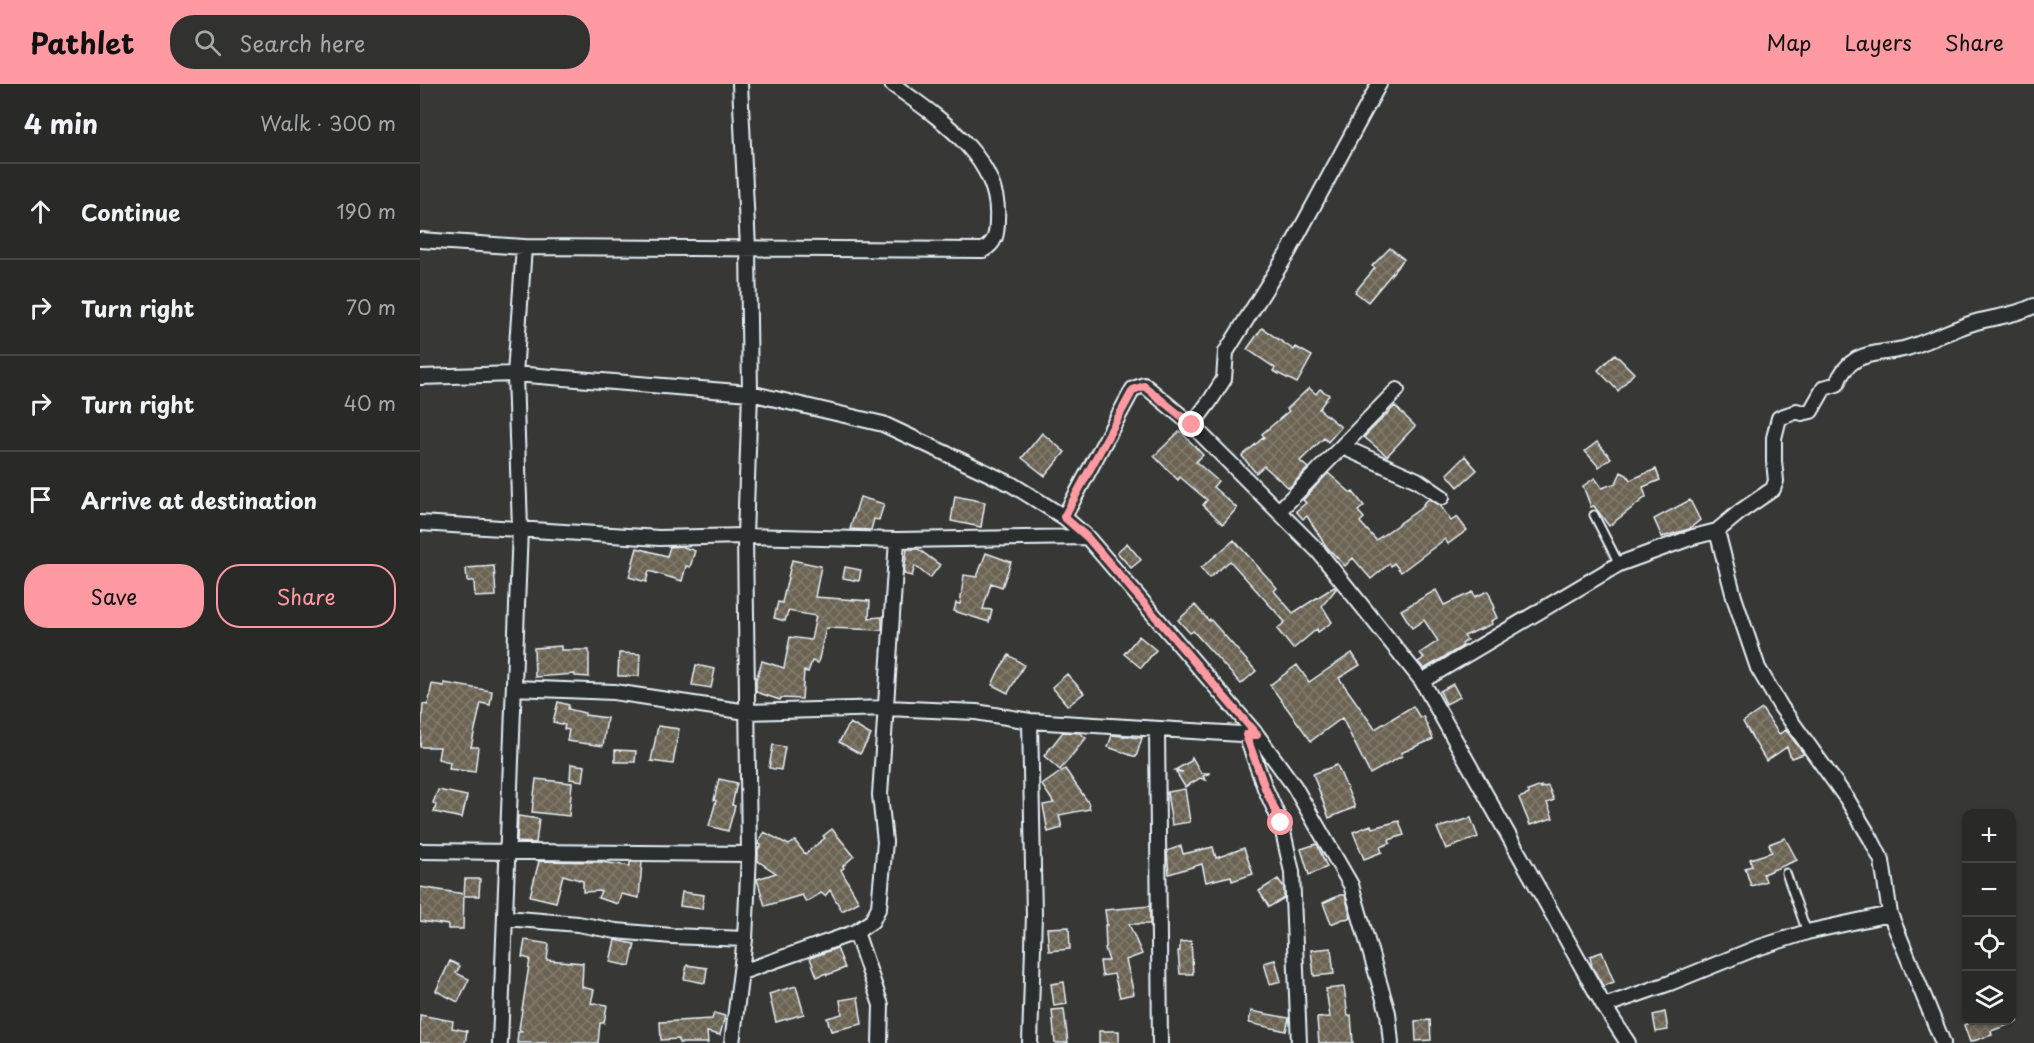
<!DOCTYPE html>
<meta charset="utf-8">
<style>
:root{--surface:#292a28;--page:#313230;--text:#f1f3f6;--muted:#a5a7a8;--line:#454645;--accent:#ff9aa2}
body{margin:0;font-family:"Playpen Sans",sans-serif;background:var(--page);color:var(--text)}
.controls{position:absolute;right:18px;bottom:18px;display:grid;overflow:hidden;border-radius:12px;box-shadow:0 2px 4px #0004}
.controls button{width:54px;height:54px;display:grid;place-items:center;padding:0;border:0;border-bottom:2px solid var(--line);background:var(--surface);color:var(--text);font:30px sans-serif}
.stop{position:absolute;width:18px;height:18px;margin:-14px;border:4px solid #ff9aa2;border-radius:50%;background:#fff}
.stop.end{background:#ff9aa2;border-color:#fff;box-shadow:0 2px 6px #0008}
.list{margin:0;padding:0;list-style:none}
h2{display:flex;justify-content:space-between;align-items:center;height:78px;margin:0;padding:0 24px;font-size:26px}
h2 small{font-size:20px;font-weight:400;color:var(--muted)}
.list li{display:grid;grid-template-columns:39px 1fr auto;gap:18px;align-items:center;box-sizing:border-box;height:96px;padding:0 24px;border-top:2px solid var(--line)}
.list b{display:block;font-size:22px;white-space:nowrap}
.list em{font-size:20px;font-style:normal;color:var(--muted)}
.actions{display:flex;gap:12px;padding:18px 24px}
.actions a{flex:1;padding:14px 0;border:2px solid var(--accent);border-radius:24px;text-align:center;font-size:21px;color:var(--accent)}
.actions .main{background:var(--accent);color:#111}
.icon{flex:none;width:33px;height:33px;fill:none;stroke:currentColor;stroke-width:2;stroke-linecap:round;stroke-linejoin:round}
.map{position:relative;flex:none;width:1614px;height:959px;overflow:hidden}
header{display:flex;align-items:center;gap:36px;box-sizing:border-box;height:84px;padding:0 30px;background:var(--accent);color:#111}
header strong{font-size:28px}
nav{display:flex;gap:33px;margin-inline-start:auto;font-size:21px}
.search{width:420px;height:54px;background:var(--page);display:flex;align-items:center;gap:15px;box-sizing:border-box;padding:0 21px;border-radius:24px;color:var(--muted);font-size:22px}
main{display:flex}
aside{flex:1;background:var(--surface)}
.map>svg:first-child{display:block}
.building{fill:url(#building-cross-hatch);stroke:#e8f1f8;stroke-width:1.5}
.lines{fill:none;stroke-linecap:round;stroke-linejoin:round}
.lane-casing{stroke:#e8f1f8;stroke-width:11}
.street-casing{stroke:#e8f1f8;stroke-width:18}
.lane{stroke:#2a2d2e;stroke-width:7}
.street{stroke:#2a2d2e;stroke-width:14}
.route{stroke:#ff9aa2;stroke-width:8}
</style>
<header>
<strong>Pathlet</strong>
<div class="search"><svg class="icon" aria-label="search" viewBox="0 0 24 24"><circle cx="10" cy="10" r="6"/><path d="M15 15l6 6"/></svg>Search here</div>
<nav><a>Map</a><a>Layers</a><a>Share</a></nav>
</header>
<main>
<aside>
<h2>4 min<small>Walk · 300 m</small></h2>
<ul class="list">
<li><svg class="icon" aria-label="ahead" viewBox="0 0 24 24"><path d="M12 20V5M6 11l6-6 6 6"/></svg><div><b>Continue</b></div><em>190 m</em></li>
<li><svg class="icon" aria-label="right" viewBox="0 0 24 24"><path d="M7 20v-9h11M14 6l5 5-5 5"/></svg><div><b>Turn right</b></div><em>70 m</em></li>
<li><svg class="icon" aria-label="right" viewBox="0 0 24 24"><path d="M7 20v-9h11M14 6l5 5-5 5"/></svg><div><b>Turn right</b></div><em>40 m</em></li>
<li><svg class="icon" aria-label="arrive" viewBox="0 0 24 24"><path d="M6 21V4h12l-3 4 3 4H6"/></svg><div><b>Arrive at destination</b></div></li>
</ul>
<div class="actions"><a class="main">Save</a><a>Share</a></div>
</aside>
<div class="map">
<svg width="1614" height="959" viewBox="0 0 1614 959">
<defs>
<pattern id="building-cross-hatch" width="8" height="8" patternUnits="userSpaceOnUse" patternTransform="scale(1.5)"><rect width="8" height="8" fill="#6c6454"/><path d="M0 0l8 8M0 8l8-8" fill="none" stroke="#817b6d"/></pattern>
</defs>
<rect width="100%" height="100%" fill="#373836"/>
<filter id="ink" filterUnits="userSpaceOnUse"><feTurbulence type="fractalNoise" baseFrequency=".0167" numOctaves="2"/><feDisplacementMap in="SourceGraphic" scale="12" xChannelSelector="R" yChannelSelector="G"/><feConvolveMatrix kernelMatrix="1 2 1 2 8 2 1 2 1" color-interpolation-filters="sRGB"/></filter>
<g filter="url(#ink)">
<path class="building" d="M 970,164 L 984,175 L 948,218 L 935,208 L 955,184 L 952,182 Z
M 842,244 L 874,266 L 876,263 L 892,272 L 877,299 L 853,287 L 855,284 L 827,265 Z
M 1195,270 L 1214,289 L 1198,307 L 1178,286 Z
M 889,304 L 896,310 L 900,305 L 909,311 L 899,325 L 921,343 L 908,358 L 904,354 L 880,377 L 888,384 L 869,404 L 844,382 L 836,389 L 822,372 L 844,353 L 842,350 L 869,327 L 867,325 Z
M 975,322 L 995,342 L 967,372 L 944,353 Z
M 760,347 L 783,371 L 776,378 L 798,397 L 793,403 L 817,424 L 803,440 L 783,421 L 787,416 L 760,393 L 758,396 L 734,372 Z
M 622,349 L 645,368 L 625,392 L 602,374 Z
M 1177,358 L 1191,374 L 1179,383 L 1165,367 Z
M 1045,372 L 1057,386 L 1038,403 L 1027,390 Z
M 1236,385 L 1240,396 L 1223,403 L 1226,413 L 1189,442 L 1174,422 L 1171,423 L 1163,402 L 1175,394 L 1182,404 L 1196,399 L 1201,388 L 1207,391 L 1210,396 Z
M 908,389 L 931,409 L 933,408 L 944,422 L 938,427 L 944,434 L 940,438 L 956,456 L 1004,422 L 1003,420 L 1009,415 L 1020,421 L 1031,437 L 1037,433 L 1047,446 L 1028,460 L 1025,455 L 981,488 L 974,479 L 971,482 L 969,480 L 951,495 L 933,474 L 925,482 L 906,462 L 887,432 L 883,435 L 876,427 L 886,419 L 883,416 Z
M 535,412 L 565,418 L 561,443 L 531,437 Z
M 440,413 L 464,420 L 459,436 L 454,435 L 451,446 L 430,445 Z
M 1270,416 L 1280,436 L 1269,445 L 1242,453 L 1234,435 Z
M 814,456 L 857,504 L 854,507 L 873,529 L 914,503 L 916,505 L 902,522 L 912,538 L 898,548 L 897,545 L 873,565 L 857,545 L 865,538 L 810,477 L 789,494 L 781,484 Z
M 707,459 L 721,476 L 711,484 L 697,468 Z
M 261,462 L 275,467 L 270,483 L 266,482 L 262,497 L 229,487 L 226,498 L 209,493 L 217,464 L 247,472 L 250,463 Z
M 487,465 L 498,465 L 520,481 L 510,494 L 495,482 L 492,492 L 484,490 Z
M 566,469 L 591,478 L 582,503 L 571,499 L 563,525 L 572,526 L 569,538 L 534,527 L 536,519 L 540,520 L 544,491 L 557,493 Z
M 372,476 L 401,482 L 395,513 L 450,517 L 449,534 L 462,533 L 462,546 L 406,544 L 398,579 L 392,577 L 388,588 L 384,587 L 382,615 L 361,614 L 360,616 L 336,608 L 336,596 L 342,577 L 364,584 L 370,553 L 391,556 L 396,532 L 368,527 L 365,537 L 354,534 L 358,518 L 362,519 Z
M 74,482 L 76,512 L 55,513 L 54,497 L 47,497 L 46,484 Z
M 425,483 L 441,486 L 439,497 L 423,494 Z
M 1016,506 L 1024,521 L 1053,508 L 1055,513 L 1068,507 L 1075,524 L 1073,525 L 1077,534 L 1071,537 L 1072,540 L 1044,552 L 1047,556 L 1042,560 L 1043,562 L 1004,585 L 998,578 L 1004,574 L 1000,569 L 1018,557 L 1004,536 L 992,544 L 981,526 Z
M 775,521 L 789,537 L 790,535 L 836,587 L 821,600 L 773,547 L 770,549 L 758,536 Z
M 719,552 L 736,566 L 721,584 L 704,570 Z
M 141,562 L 141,566 L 169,566 L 169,593 L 155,592 L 155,590 L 115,593 L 114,564 Z
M 199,569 L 220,570 L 219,592 L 198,592 Z
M 932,569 L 940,581 L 919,594 L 955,645 L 993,622 L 1000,634 L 1003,632 L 1013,655 L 981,669 L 982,672 L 950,690 L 922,634 L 891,657 L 850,601 L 877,581 L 889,598 Z
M 589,571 L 604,581 L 588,609 L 572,601 L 579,586 Z
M 276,581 L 295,585 L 291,604 L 272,601 Z
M 647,590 L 664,609 L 648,622 L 632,603 Z
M 24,599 L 72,607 L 70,621 L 61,619 L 51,663 L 58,663 L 55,688 L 29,685 L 30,678 L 18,675 L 20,663 L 0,663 L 3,620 L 8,621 L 12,600 L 24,602 Z
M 1033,600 L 1040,613 L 1026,620 L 1020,607 Z
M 138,618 L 149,621 L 148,625 L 165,629 L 165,631 L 187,634 L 183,662 L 147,657 L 149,646 L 144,645 L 145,641 L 133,638 Z
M 1342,625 L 1359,650 L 1366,646 L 1384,670 L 1371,674 L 1367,663 L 1346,677 L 1323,638 Z
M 430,639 L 451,651 L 440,670 L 419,658 Z
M 238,642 L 259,645 L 253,680 L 231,677 Z
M 643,648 L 660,649 L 666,654 L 640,686 L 624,672 Z
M 692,651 L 722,654 L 716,673 L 688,663 Z
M 353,661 L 365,663 L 361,686 L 349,684 Z
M 195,666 L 216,667 L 215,678 L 195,678 Z
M 772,673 L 781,689 L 790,689 L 783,692 L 786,696 L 780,694 L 765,703 L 756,688 L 763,688 L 755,686 L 771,677 Z
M 151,680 L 165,682 L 163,697 L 150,695 Z
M 917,681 L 935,723 L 909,734 L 893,690 Z
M 645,685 L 668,718 L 670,725 L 639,731 L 642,744 L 628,748 L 623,721 L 634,719 L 622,701 Z
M 116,695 L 152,699 L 149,732 L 112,728 Z
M 299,695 L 317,699 L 312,721 L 315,722 L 308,747 L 289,742 L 296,717 L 294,716 Z
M 1121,702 L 1121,704 L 1128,702 L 1134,716 L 1127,719 L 1133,734 L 1110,741 L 1099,714 L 1109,710 L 1108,707 Z
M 765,705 L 770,738 L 752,741 L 747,708 Z
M 18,706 L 47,712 L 42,734 L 14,728 L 16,721 L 13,719 Z
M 98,732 L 119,735 L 116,759 L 97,758 Z
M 1051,734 L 1058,753 L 1026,765 L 1017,744 Z
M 979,737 L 984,751 L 969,756 L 970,759 L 960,763 L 962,768 L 944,775 L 933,748 L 951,741 L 952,744 Z
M 412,745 L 434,772 L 423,782 L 424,784 L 421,786 L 439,818 L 422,827 L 410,806 L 405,812 L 401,809 L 386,818 L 382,811 L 345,822 L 337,795 L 356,789 L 338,777 L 338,765 L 341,761 L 338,760 L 344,748 L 369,761 L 375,757 L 385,770 L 405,754 L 403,752 Z
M 1365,754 L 1377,776 L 1343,790 L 1346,797 L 1331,802 L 1325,784 L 1332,782 L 1330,775 L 1352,768 L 1349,760 Z
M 897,760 L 907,783 L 889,791 L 881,765 Z
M 761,762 L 763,770 L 793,763 L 796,774 L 824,764 L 833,790 L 812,797 L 811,792 L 786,798 L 782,780 L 749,790 L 747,767 Z
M 119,777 L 181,778 L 210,782 L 210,778 L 222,778 L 219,814 L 201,810 L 198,820 L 178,814 L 181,807 L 163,808 L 163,797 L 143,791 L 136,818 L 110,812 Z
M 45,795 L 60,795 L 59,812 L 44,812 Z
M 858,795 L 864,803 L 864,814 L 849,823 L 839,807 Z
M 0,803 L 44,810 L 43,845 L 28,845 L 28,841 L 0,837 Z
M 262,808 L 284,811 L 282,825 L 260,822 Z
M 920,811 L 925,811 L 931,834 L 923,835 L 911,840 L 903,819 Z
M 730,822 L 730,840 L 709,840 L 722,870 L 706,876 L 714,910 L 700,913 L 694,890 L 682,892 L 680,877 L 689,877 L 685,864 L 686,863 L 685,841 L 687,841 L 685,826 Z
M 649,843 L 650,865 L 629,867 L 627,844 Z
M 105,856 L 129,860 L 127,876 L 163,879 L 162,903 L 174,906 L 171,919 L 187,921 L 184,939 L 180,939 L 178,959 L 97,959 L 98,948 L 101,948 L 102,947 L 99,945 L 110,875 L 102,873 Z
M 195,856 L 215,860 L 210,882 L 190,878 Z
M 771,857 L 773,890 L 760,890 L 758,867 L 760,867 L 760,858 Z
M 417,864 L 425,884 L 407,891 L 406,889 L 397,893 L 390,874 Z
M 911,864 L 914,890 L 894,892 L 891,866 Z
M 1182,868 L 1194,898 L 1183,902 L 1172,883 L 1170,872 Z
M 855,876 L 861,897 L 850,900 L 844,879 Z
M 30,877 L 40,882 L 36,889 L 49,895 L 38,918 L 16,907 Z
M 267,881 L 287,884 L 285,899 L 264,895 Z
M 644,898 L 647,920 L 634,922 L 631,900 Z
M 376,902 L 384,930 L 356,938 L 349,910 Z
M 924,903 L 928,932 L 931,931 L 933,959 L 899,959 L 897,934 L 910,933 L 906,905 Z
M 438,913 L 442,940 L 411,947 L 407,934 L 422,930 L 420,916 Z
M 644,925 L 648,959 L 635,959 L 632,926 Z
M 831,927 L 869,934 L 866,947 L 829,939 Z
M 1245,928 L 1248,946 L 1236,948 L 1233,931 Z
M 294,929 L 305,932 L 300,951 L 287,948 L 288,959 L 259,959 L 259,955 L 241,956 L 240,938 L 292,935 Z
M 0,931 L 33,937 L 32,944 L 47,947 L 45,959 L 0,959 Z
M 1010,936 L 1011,956 L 996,957 L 995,937 Z
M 1557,936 L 1597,936 L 1597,938 L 1571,947 L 1572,951 L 1550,958 L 1544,941 Z
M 679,947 L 699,947 L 699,959 L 679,959 Z"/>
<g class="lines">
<g class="lane-casing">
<path id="lane" d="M 1174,431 L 1199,480
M 1366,789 L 1387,848"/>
</g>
<g class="street-casing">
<path id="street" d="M 0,156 L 104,163 L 563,166 C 576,159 577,149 577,135 C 581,73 516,32 472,0
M 0,293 L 95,290 L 330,309 L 463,340 L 591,400 L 644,433 L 667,453 L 837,651 L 874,702 L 931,801 L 968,929 L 971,959
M 772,341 L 790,317 L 804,295 L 806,268 L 869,167 L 959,0
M 923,363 L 997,396 L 1022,413
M 859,427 L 977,306
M 644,433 L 713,305 L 724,301 L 772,341 L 898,467 L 1002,597 L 1184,922 L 1208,959
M 0,439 L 239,454 L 325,452 L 477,456 L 667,453
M 1297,447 L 1314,513 L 1338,584 L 1361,623 L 1427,715 L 1451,755 L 1462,777 L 1470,830 L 1523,959
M 1002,597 L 1199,480 L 1273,453 L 1297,447 L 1321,427 L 1353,405 L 1356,397 L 1354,377 L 1354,354 L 1359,334 C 1365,331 1370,331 1377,327 L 1382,329 L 1391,327 L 1404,304 L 1417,300 C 1421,288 1427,281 1437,275 C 1453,267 1470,269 1487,264 C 1510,257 1532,245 1556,238 C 1576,233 1596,231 1614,222
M 94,604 L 194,608 L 327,628 L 467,624 L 556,628 L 610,637 L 837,651
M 610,637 L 614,831 L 610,959
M 737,646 L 740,959
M 826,651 L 845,704 L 861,739 L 872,788 L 879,959
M 0,767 L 329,770
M 86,834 L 158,840 L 196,847 L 252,852 L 325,855
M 322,888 L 436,848
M 1184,922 L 1250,899 L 1334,865 L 1387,848 L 1470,830
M 80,959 L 100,445 L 95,290 L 104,163
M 312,959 L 325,855 L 329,770 L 325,452 L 330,309 L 328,164 L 320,0
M 460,959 L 461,921 L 436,848 L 452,837 L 459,823 L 465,758 L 460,711 L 477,456"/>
</g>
<use href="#lane" class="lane"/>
<use href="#street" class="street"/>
</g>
</g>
<g class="lines" filter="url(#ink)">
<path class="route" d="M 772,341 L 724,302 L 713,306 L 644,433 L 667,453 L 837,651 L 826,651 L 845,704 L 861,739"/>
</g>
</svg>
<div class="controls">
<button>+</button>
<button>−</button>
<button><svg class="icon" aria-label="locate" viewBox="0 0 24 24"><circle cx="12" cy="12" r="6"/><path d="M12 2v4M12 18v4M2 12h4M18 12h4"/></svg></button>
<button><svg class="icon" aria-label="layers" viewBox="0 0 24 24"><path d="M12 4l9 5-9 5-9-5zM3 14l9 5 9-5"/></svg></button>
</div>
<div class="stop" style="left:861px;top:739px"></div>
<div class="stop end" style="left:772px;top:341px"></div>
</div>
</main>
